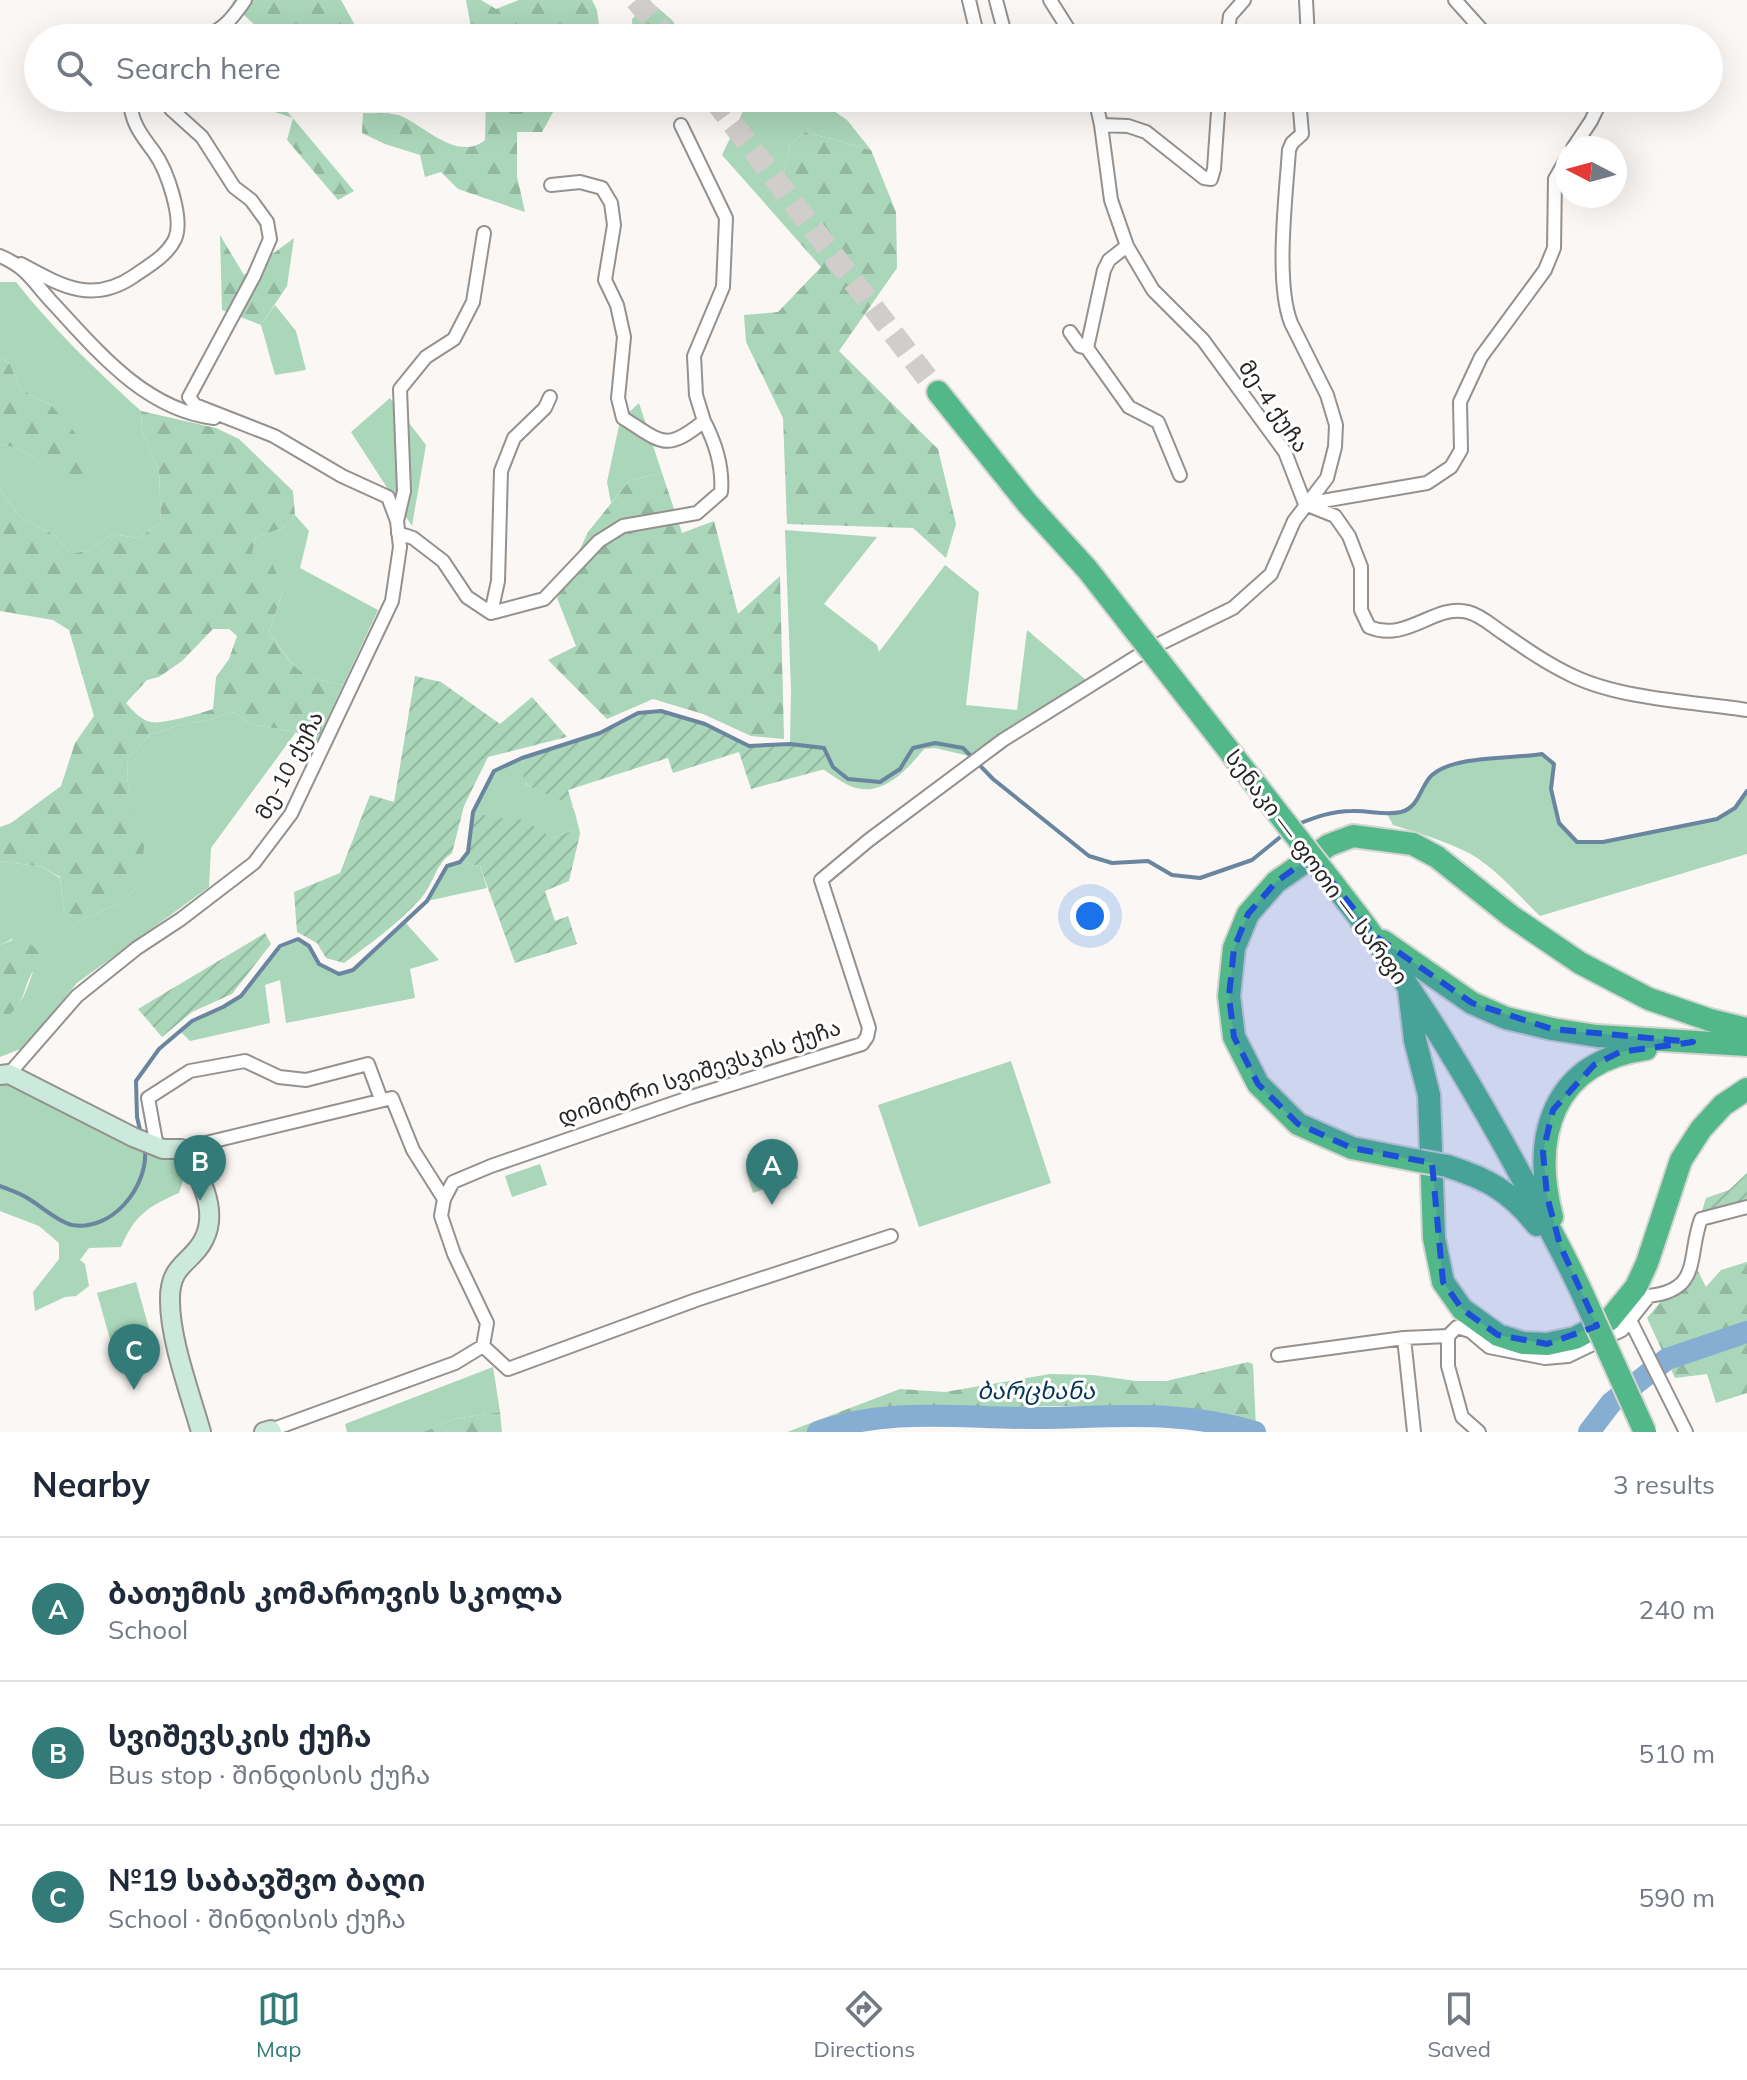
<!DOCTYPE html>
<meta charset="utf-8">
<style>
:root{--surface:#fff;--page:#f6f6f7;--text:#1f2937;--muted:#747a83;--line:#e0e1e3;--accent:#337b78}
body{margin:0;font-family:Mulish,"Noto Sans Georgian",sans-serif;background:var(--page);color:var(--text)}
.compass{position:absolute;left:1555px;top:136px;width:72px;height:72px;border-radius:50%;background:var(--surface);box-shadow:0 8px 32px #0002;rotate:276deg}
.you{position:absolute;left:1090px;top:916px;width:28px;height:28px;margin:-20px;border:6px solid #fff;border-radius:50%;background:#1a73e8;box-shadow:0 0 0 12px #1a73e833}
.badge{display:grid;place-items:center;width:52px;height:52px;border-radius:50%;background:var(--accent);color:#fff;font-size:26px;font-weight:700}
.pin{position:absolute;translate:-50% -66px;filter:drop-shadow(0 2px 4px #0008)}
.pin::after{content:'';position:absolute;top:42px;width:28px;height:24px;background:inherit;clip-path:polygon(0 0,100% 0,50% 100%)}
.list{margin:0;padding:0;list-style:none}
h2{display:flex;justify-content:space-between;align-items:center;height:104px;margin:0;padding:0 32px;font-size:34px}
h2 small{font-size:26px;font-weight:400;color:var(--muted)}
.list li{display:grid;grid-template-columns:52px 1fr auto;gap:24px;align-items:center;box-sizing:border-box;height:144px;padding:0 32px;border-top:2px solid var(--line)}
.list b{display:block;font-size:30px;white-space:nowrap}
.list p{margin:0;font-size:26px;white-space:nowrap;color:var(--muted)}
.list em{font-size:26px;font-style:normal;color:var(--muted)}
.icon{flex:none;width:44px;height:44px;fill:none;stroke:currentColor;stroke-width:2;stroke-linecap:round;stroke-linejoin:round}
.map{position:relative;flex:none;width:1747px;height:1432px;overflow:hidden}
.search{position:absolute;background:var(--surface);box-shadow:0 8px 32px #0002;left:24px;right:24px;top:24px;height:88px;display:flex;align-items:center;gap:20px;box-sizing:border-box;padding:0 28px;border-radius:44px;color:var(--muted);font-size:30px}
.sheet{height:536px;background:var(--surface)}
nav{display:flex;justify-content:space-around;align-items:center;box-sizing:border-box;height:112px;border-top:2px solid var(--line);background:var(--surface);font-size:22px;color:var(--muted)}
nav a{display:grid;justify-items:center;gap:4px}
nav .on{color:var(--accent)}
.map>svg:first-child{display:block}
.grass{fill:#aad6b9}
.forest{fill:url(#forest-firs);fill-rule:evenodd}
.garden{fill:url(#garden-furrows)}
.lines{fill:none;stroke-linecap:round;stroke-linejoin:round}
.stream{stroke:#6a859f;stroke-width:4}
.river{stroke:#86aed3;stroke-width:22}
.highway-tunnel{stroke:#d1cdcb;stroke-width:22;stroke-dasharray:22 11;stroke-linecap:butt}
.street-casing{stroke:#94918e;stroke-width:16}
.secondary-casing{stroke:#94918e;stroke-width:22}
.highway-casing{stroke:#d4d4d3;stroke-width:26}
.street{stroke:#fff;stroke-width:12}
.secondary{stroke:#cbeadc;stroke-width:18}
.highway{stroke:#52b889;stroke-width:22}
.highway-bridge-casing{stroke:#d4d4d3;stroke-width:26;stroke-linecap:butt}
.highway-bridge{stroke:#52b889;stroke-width:22}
.marked{fill:#1d4ed8;fill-opacity:0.2;stroke:#1d4ed8;stroke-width:6;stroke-dasharray:16 10;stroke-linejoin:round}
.labels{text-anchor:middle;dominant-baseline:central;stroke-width:6;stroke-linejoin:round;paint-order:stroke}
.street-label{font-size:22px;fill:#282625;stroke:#fff}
.water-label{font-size:24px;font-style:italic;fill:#053659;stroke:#fff}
</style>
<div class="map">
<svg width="1747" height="1432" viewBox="0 0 1747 1432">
<defs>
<pattern id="forest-firs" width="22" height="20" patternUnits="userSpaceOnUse" patternTransform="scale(2)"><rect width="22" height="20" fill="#aad6b9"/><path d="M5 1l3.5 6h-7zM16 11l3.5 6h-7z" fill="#92b89f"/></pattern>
<pattern id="garden-furrows" width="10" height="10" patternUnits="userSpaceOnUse" patternTransform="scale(2)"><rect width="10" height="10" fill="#aad6b9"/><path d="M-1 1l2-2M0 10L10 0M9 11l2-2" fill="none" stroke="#92b89f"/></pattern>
</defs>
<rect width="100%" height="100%" fill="#fbf7f4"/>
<path class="grass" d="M 760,98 L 815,98 L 847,120 L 871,150 L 805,132 L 790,144 L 784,172 L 761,199 L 722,155 L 745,107 Z
M 0,282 L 16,282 C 53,329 97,371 141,411 L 142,432 L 159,470 L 161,523 L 138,538 L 112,534 L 90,550 L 71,554 L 54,535 L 19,516 L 0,489 L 0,444 C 29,450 39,461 57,484 L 64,422 L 51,405 L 20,389 L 10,364 L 0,357 Z
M 275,305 L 296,331 L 306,370 L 275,375 L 261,325 Z
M 390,398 L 426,445 L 412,526 L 351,432 Z
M 639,403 L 662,473 L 630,480 L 611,503 L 607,482 L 620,421 Z
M 295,515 L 309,531 L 300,568 L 378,610 L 343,685 C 294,675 298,671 269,632 L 283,591 L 252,553 L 256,537 L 283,528 Z
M 785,530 L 877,537 L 824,604 L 877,645 L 879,652 L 945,565 L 979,592 L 966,705 L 1017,710 L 1027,630 L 1086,680 L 969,756 L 935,748 L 924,749 C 906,771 881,799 850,786 C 841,782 832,775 823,769 L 832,767 L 824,748 L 790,744 L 791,689 Z
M 234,712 L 250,724 L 296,732 L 211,848 L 209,887 L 77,983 L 23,1048 L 0,1057 L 0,1018 C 21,1012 26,990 33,972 L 12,939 L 0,945 L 0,861 L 42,867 L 60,878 L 64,912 L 79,921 L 125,901 L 140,884 L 134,809 L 127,779 L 128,758 L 150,735 L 182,724 L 206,721 Z
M 1542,754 L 1553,764 L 1551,789 L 1559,823 L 1577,842 L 1603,842 L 1717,819 L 1735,808 L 1747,791 L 1747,854 L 1540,916 C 1518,895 1496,868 1469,853 C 1445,841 1419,833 1393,825 L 1387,814 C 1392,814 1400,814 1405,811 C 1421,804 1423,781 1437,773 C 1469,756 1507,760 1542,754 Z
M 522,758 L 525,783 C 537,793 566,797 573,808 C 576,813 577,823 579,828 L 552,838 C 534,828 516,830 497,823 C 489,820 482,815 473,812 L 494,771 Z
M 460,862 L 480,866 L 487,888 L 427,901 L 447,866 Z
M 404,921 L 439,960 L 410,969 L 415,998 L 286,1023 L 280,980 L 265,985 L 270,1023 L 190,1041 L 180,1031 C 198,1016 224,1012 241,996 C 264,973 262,954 298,939 L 309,946 L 320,964 L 339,974 L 353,970 Z
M 1011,1061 L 1051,1183 L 919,1227 L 878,1105 Z
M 13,1082 L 164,1152 L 183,1166 L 184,1178 L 179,1193 C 147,1207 135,1215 121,1247 L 89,1248 L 80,1260 L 85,1264 L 89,1286 L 76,1296 L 65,1297 L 35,1311 L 33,1292 L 59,1259 L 59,1243 L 39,1226 L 0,1211 L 0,1085 Z
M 790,1156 L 798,1178 L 753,1193 L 746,1171 Z
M 540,1164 L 547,1185 L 512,1197 L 505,1176 Z
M 136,1282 L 154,1346 L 115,1357 L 97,1293 Z
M 493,1367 L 500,1412 L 454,1419 L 423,1432 L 347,1432 L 345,1424 Z"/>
<path class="forest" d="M 234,0 L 341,0 L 357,29 L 344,38 L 269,38 L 232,4 Z
M 466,0 L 481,0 L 496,9 L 519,0 L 592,0 L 597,10 L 600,34 L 589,38 L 473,38 Z
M 651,2 L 672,20 L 684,38 L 633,38 L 632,19 Z
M 246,98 L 276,98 L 354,191 L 338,200 L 287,140 L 293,118 L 253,105 Z
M 486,98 L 561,98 L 542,132 L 517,132 L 517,176 L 525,212 L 458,189 L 441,172 L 425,177 L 420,155 L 385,144 L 362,133 L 363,113 C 375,114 390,112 401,116 C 426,127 458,162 485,140 Z
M 805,132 L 871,150 L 896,212 L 897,268 L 839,351 L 938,449 L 956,524 L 946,558 L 913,528 L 787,524 L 783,418 L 746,342 L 744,315 L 778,312 L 821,267 L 761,199 L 784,172 L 790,144 Z
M 220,235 L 244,275 L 294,238 L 287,286 L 261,325 L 222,310 Z
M 0,357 L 10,364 L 20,389 L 51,405 L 84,443 L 93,460 L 89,479 L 65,485 L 56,484 C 39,461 29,450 0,444 Z
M 141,411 L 216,428 L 239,439 L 293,491 L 295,515 L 283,528 L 256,537 L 252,553 L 272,562 L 283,591 L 269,632 C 297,671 295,675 343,685 L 315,745 L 296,732 L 250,724 L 234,712 L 206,721 L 182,724 L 150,735 L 128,758 L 127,779 L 144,846 L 140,884 L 125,901 L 79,921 L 64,912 L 60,877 L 42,867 L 0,861 L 0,827 L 11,823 L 61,786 L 75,743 L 94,716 L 69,630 L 53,620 L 0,611 L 0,489 L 19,516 L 54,535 L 71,554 L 90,550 L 112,534 L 138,538 L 161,523 L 159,470 L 142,432 ZM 213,629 L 229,629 L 237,636 L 229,659 L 216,677 L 213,709 C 203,713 159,725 151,722 C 141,720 132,710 126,703 L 147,680 L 159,677 L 182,661 Z
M 662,473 L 682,533 L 714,521 L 738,614 L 780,576 L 784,739 L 751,736 L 703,714 L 653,699 L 607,719 L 548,660 L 576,646 L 557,598 L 588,532 L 630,480 Z
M 22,936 L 46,959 C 42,963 36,968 32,973 C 22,990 24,1012 0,1018 L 0,945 Z
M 1747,1262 L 1747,1393 L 1716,1403 L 1707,1374 L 1675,1378 L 1647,1318 L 1694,1263 L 1706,1287 L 1721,1270 Z
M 1248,1362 L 1253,1364 L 1256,1428 L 1223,1417 L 1144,1408 L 1061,1406 L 872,1410 L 810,1432 L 787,1432 L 900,1389 L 945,1392 L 1050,1374 L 1093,1375 L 1136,1381 L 1166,1381 Z
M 500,1412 L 502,1432 L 423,1432 L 454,1419 Z"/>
<path class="garden" d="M 415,676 L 441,682 L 500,724 L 532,697 L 567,737 L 488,757 L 464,806 L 452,853 C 435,864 434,884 421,898 C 399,923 370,944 344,963 L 326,958 L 317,943 L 297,932 L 294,892 L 340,873 L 370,795 L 394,802 Z
M 661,711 L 705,724 L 749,746 L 790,744 L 824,748 L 833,767 L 751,789 L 739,752 L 673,773 L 668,758 L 568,790 L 573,807 C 557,796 539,794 524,782 L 522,758 L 600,733 L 638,713 Z
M 473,812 L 487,816 L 495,822 C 515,808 534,828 552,838 L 579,828 L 580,834 L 569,881 L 545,891 L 555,921 L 568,916 L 577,944 L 515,963 L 480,866 L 460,862 L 468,852 Z
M 265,933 L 271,944 L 232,994 L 192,1012 L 162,1037 L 138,1009 Z
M 1747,1173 L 1747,1201 L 1701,1214 L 1706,1198 L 1729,1190 Z"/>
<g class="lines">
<path class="stream" d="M 1298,824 C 1316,817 1332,811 1352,811 C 1369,810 1384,816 1401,812 C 1420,807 1420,786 1432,775 C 1455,755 1512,759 1542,754 L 1554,764 L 1551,789 L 1559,823 L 1577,842 L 1603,842 L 1717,819 L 1735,808 L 1747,791
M 141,1134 L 137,1117 L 136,1081 L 159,1049 L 192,1021 L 223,1007 L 241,996 L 280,946 L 298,939 L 309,946 L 319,964 L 339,974 L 353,970 L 427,901 L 447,866 L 460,862 L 468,852 L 473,812 L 494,771 L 522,758 L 600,733 L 638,713 L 661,711 L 705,724 L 749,746 L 790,744 L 824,748 L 833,767 L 848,779 L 880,782 L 900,769 L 913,748 L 935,743 L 963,748 L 993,779 L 1089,856 L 1112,863 L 1148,861 L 1172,875 L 1200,878 L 1252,860 L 1284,834
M 0,1186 C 10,1190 20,1193 29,1199 C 41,1206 58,1222 72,1225 C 112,1232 148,1187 145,1150"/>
<path class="river" d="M 818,1432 C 890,1407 957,1418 1030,1418 C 1111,1418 1175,1408 1255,1432
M 1589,1432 L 1611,1403 L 1667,1359 L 1747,1332"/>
<path class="highway-tunnel" d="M 636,0 L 667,38
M 713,98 L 938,392"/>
<g class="street-casing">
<path id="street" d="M 969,0 L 978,38
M 996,0 L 1006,38
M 1050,0 L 1074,38
M 1306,0 L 1308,38
M 1455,0 L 1489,38
M 144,38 L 186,38
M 195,38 C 219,36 232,19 245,0
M 1227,38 L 1230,16 L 1244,0
M 1095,98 L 1101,125 L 1111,200 L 1127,246 L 1153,290 L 1203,340 L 1285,452 L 1305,504 L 1335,516 L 1349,536 L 1361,567 L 1361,610 L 1369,627 C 1407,643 1435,603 1468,612 C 1480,615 1490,624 1500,631 C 1523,647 1547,664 1573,676 C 1621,699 1693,702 1747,710
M 681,125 L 726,218 L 723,287 L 694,356 L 696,395 L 704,421
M 1101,125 L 1128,126 L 1146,132 L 1204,178 L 1211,179 L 1214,169 L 1219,98
M 1573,148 L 1591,121 L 1602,98
M 0,256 C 26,267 32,280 50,300 C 96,349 143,409 214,418
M 21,264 C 60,285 92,305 134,276 C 148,266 167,256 175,239 C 184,219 167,170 154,152 C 141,135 130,121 130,98
M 1070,332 L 1080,346 L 1087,348 L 1104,270 L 1109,260 L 1127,246
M 1087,348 L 1129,407 L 1158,422 L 1180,475
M 1305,504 L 1427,483 L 1451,467 L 1461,450 L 1460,402 L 1481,357 L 1545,270 L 1554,248 L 1555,179 L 1567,158
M 397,521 L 404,491 L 400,389 L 426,357 L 454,339 L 473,302 L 484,233
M 398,533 L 413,538 L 443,561 L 467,597 L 491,613 L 544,599 L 599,541 L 623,526 L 697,513 L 721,492 C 723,468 715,442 704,421 C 665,453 662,442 623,418 L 618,398 L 624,337 L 617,305 L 605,280 L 614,225 L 611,203 L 602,188 L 580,182 L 551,185
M 491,613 L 498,581 L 501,471 L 514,438 L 545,408 L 550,397
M 9,1074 L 77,996 L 137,948 L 181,919 L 254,863 L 291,814 L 392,601 L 400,547 L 397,521 L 388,497 L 342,476 L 274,436 L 195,405 L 189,397 L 254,276 L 270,239 L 267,222 L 251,200 L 234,187 L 202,137 L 171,109 L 166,98
M 157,1147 L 148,1098 L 190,1071 L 245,1061 L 279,1077 L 306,1080 L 368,1064 L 381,1099
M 181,1149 L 392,1098 L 413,1150 L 444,1199
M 1630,1320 L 1686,1432
M 1448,1336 L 1448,1366 L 1462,1417 L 1479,1432
M 1404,1338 L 1414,1432
M 483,1346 L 508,1369 L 696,1300 L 891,1236
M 1278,1355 L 1404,1338 L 1448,1336 L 1457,1327 L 1470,1331 L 1489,1347 L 1545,1358 L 1568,1356 L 1622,1330 L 1649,1296 C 1702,1290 1687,1257 1701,1219 L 1747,1207
M 271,1430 L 455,1363 L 483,1346 L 487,1323 L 454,1254 L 441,1216 L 444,1199 L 453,1182 L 491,1166 L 691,1097 L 862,1044 L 867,1037 L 869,1028 L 821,880 L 869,840 L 1003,740 L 1147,650 L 1233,608 L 1271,574 L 1294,521 L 1327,478 L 1335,447 L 1336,425 L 1327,395 L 1291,323 C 1275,282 1286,196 1289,150 L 1292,143 L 1302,134 L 1299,98"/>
</g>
<g class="secondary-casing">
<path id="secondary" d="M 0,1075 L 9,1074 L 133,1137 L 163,1149 L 181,1149 C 199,1172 219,1209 204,1239 C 192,1264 169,1263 170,1301 C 170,1340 190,1393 201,1432
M 264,1432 L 271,1430 L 272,1432"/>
</g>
<g class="highway-casing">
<path id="highway" d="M 938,392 L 1027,503 L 1087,569
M 1335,886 C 1403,971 1460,1065 1513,1161 C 1537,1205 1562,1249 1583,1295
M 1383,941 L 1472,1003 L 1506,1018 L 1552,1029 L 1597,1036 L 1747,1045
M 1409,989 L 1415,1040 L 1429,1095 L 1434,1238 L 1443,1282 L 1462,1309 L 1498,1335 L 1523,1343 L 1547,1344 L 1575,1338 L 1609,1320 L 1636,1287 L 1647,1263 L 1681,1160 L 1701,1129 L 1723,1105 L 1747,1089
M 1419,1161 L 1352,1148 L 1298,1124 L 1258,1084 L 1234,1037 L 1229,996 L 1234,948 L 1248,914 L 1276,882 L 1329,845 L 1353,836 L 1413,844 L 1437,857 L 1511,916 L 1580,963 L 1649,999 L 1710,1020 L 1747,1029
M 1447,1166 C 1488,1179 1510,1191 1537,1225
M 1552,1217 C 1531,1135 1553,1062 1646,1049"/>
</g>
<use href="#street" class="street"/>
<use href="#secondary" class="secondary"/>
<use href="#highway" class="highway"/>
<g class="highway-bridge-casing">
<path id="highway-bridge" d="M 1087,569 L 1335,886
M 1419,1161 L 1447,1166
M 1583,1295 L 1645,1432"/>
</g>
<use href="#highway-bridge" class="highway-bridge"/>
</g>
<path class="marked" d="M 1312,856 L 1375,936 L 1472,1003 L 1552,1029 L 1693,1042 L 1620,1052 L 1594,1065 L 1553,1110 L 1543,1152 L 1547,1196 L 1560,1245 L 1597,1326 L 1547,1344 L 1498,1335 L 1462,1309 L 1443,1282 L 1432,1163 L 1352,1148 L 1298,1124 L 1258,1084 L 1234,1037 L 1229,996 L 1234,948 L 1248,914 L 1276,882 Z"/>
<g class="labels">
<g class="street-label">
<text transform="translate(1274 406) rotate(56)">მე-4 ქუჩა</text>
<text transform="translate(289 765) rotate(-62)">მე-10 ქუჩა</text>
<text transform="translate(1317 867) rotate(53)">სენაკი — ფოთი — სარფი</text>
<text transform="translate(699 1072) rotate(-18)">დიმიტრი სვიშევსკის ქუჩა</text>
</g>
<g class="water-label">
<text x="1036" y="1390">ბარცხანა</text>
</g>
</g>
</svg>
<svg class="compass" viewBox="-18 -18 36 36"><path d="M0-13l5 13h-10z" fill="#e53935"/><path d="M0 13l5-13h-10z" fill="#747a83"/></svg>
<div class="you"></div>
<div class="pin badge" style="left:772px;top:1205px">A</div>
<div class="pin badge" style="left:200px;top:1201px">B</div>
<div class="pin badge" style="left:134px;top:1390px">C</div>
<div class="search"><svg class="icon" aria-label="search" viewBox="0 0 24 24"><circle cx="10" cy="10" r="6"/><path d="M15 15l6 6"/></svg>Search here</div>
</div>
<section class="sheet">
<h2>Nearby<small>3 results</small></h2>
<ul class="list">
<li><span class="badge">A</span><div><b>ბათუმის კომაროვის სკოლა</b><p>School</p></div><em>240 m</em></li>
<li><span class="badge">B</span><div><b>სვიშევსკის ქუჩა</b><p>Bus stop · შინდისის ქუჩა</p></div><em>510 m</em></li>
<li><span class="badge">C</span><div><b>№19 საბავშვო ბაღი</b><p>School · შინდისის ქუჩა</p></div><em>590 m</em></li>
</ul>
</section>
<nav>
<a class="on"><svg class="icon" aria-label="map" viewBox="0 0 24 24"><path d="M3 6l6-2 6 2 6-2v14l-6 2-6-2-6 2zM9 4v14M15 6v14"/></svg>Map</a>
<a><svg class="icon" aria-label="directions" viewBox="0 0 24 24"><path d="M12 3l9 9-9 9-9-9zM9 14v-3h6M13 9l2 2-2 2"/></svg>Directions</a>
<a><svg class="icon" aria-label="saved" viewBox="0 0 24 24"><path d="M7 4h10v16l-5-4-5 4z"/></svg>Saved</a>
</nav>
